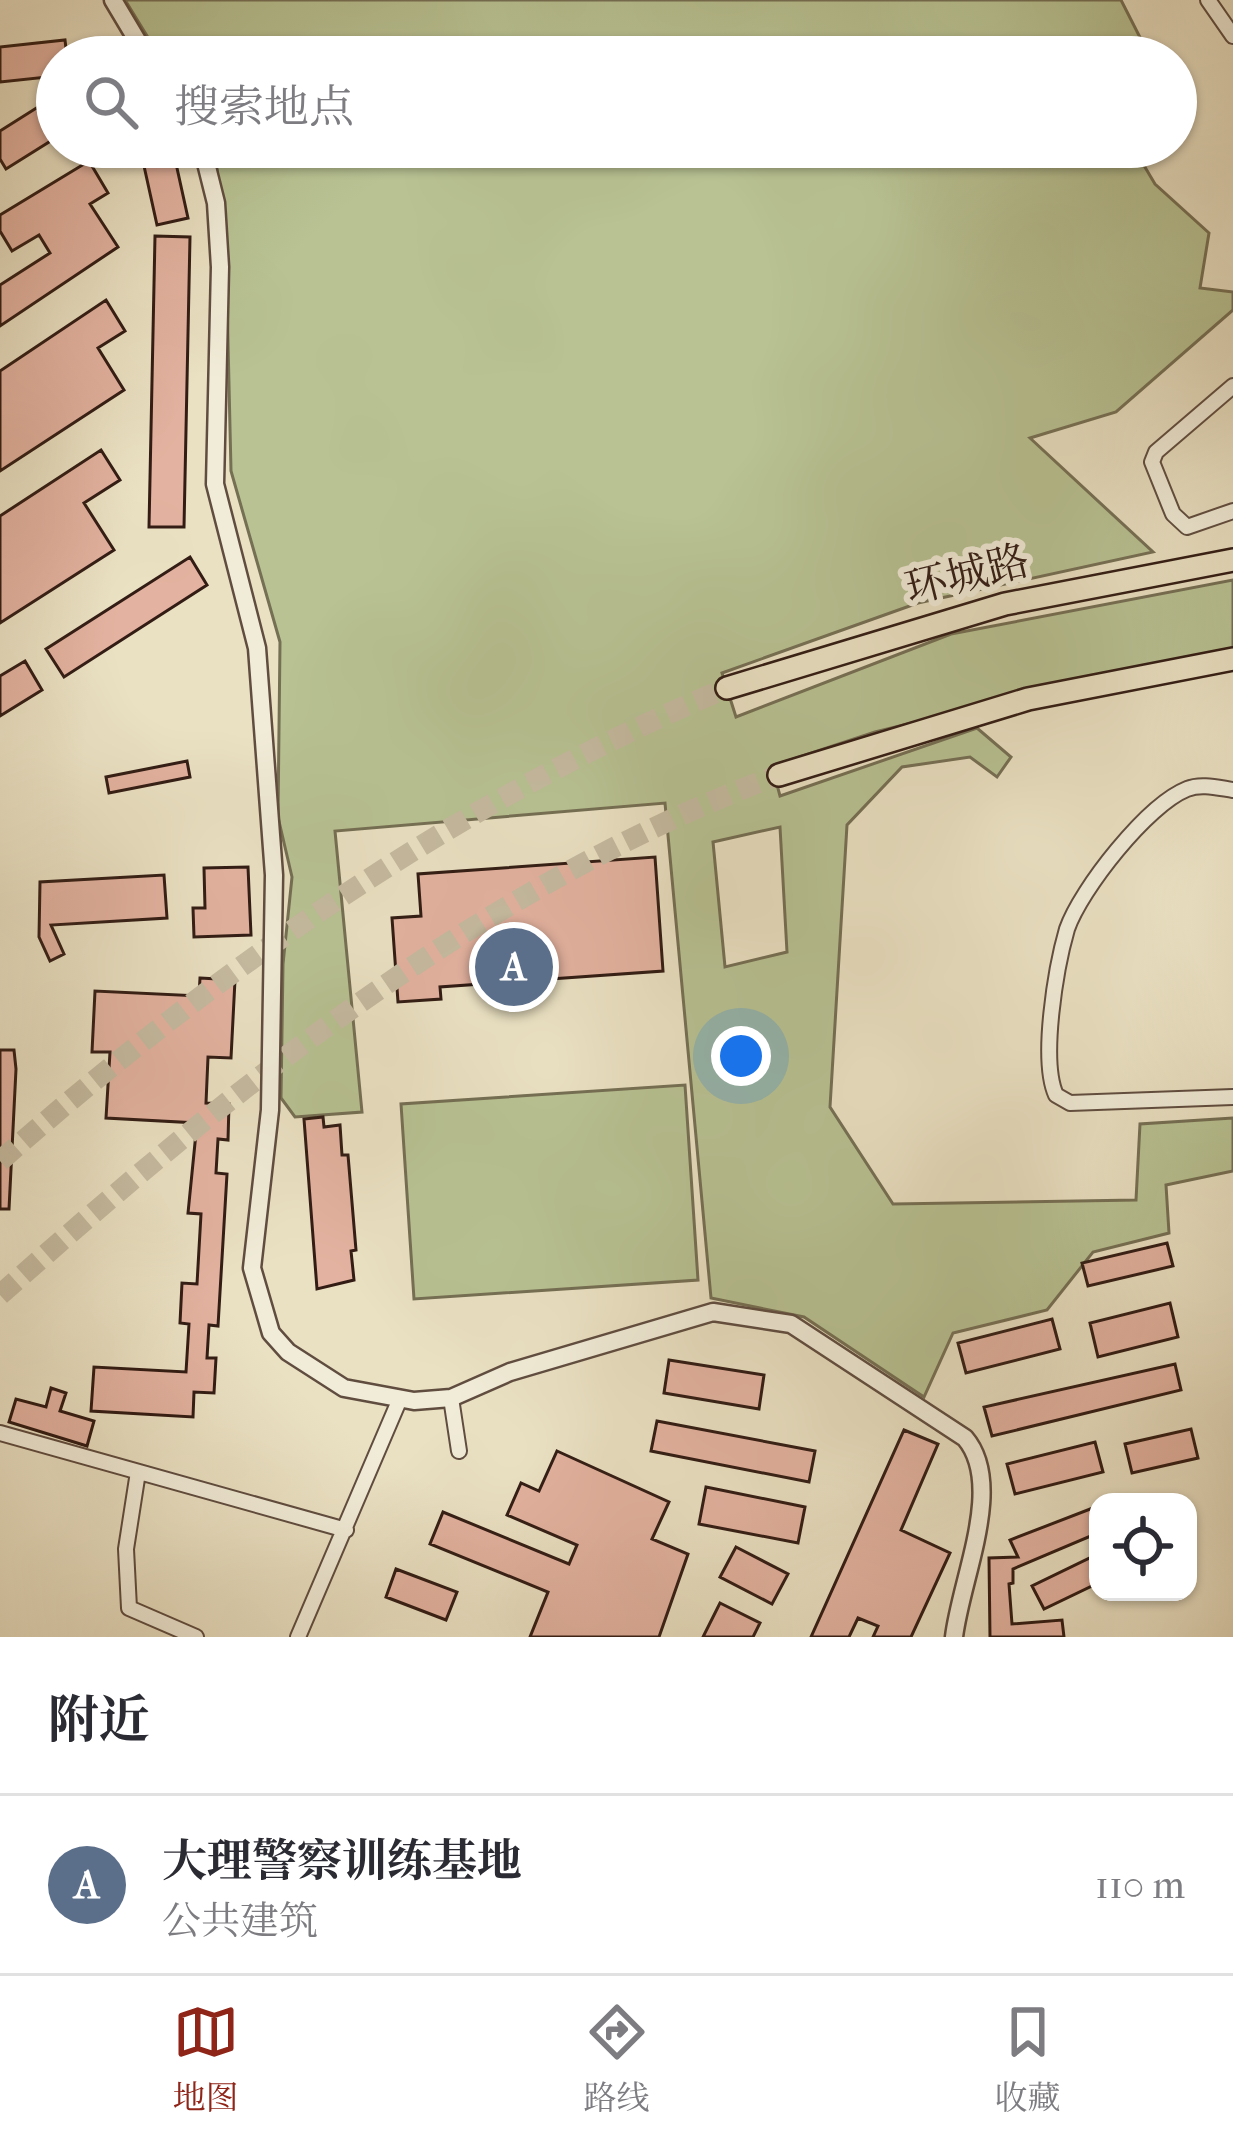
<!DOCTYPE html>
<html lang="zh">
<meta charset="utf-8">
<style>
:root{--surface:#fff;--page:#f7f7f7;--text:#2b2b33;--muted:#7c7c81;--line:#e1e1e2;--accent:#8f2418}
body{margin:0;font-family:"IM FELL French Canon","Noto Serif SC",serif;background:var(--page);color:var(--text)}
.controls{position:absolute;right:36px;bottom:36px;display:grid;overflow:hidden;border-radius:24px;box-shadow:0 3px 9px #0004}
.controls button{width:108px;height:108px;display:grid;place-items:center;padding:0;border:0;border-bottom:3px solid var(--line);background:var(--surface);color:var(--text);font:60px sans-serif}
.you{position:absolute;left:741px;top:1056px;width:42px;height:42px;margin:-30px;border:9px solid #fff;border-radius:50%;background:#1a73e8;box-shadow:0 0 0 18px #1a73e833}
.badge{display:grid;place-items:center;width:78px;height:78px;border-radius:50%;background:var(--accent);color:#fff;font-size:39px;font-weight:700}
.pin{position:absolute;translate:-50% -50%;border:6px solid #fff;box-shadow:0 3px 12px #0006}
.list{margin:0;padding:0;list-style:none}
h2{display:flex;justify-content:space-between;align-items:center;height:156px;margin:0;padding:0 48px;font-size:51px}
h2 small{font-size:39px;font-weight:400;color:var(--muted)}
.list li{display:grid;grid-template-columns:78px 1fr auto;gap:36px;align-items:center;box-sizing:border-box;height:180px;padding:0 48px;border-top:3px solid var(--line)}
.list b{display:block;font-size:45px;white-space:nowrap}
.list p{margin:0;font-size:39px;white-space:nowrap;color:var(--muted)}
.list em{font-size:39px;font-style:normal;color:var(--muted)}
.icon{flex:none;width:66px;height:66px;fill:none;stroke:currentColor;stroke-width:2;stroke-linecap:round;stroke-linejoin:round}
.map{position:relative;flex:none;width:1233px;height:1637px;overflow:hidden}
.search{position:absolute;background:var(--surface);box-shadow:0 3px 9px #0004;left:36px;right:36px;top:36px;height:132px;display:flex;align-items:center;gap:30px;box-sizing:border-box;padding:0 42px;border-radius:66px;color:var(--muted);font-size:45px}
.sheet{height:336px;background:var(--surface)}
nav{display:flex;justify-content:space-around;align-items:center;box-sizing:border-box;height:168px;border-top:3px solid var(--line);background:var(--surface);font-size:33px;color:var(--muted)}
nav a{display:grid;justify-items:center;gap:6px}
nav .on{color:var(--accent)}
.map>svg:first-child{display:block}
.green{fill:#b8c293;stroke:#756f54;stroke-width:3;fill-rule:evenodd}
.building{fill:#e3b2a0;stroke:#321c14;stroke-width:3}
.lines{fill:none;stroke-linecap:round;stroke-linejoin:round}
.primary-tunnel{stroke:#c5baa0;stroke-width:21;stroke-dasharray:21 10;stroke-linecap:butt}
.minor-casing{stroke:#604d40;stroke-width:18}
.tertiary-casing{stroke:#604d40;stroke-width:21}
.primary-casing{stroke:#321c14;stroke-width:26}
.minor{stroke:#f1ecd8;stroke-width:14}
.tertiary{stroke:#f1ecd8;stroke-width:16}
.primary{stroke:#eae1c3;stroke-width:21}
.labels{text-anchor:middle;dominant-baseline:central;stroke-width:12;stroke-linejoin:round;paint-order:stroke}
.street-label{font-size:42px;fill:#321c14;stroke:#f1ecd8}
</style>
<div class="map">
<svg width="1233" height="1637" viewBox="0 0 1233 1637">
<rect width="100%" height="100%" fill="#eae1c3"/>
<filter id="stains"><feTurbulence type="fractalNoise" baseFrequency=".00167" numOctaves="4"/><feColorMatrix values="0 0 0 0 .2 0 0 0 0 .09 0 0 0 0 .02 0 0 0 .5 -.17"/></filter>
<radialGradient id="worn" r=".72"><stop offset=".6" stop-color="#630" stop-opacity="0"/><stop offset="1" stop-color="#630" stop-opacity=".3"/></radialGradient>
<path class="green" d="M 125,0 L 1121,0 L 1150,57 L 160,57 Z
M 208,147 L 1133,147 L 1155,184 L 1209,233 L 1200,288 L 1233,292 L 1233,310 L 1116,412 L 1030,438 L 1153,552 L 918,603 L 722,673 L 736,717 L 951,634 L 1233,580 L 1233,655 L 1096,678 L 875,732 L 772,766 L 780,796 L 977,728 L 1011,757 L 997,777 L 970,757 L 902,767 L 847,825 L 830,1107 L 893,1204 L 1136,1200 L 1140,1124 L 1233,1118 L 1233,1171 L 1166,1185 L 1169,1233 L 1093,1252 L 1047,1310 L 953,1333 L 924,1397 L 804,1317 L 711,1298 L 665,803 L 335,831 L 362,1112 L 295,1117 L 281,1098 L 283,964 L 292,877 L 278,817 L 280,642 L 231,471 L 227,299 L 217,169 ZM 780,827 L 787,952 L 725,967 L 713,842 Z
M 685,1085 L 698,1280 L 414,1299 L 401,1104 Z"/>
<path class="building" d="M 65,40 L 67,57 L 57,57 L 57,76 L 0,82 L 0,47 Z
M 38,107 L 57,137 L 6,169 L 0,159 L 0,131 Z
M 175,159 L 188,218 L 157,225 L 144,166 Z
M 89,161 L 108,193 L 90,204 L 118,247 L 0,326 L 0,285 L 50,253 L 39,235 L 12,251 L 0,231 L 0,215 Z
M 155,236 L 190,237 L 184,527 L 149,527 Z
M 106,300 L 125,331 L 98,348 L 124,390 L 0,471 L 0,371 Z
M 101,450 L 120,480 L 84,503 L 114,550 L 0,623 L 0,516 Z
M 190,557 L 207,585 L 64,677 L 46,649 Z
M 25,661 L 42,690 L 0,716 L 0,676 Z
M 187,761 L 190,777 L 109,793 L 106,777 Z
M 655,857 L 663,971 L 440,987 L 441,999 L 398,1002 L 392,918 L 421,916 L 418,874 Z
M 248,867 L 251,935 L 194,937 L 193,908 L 205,908 L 204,868 Z
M 164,875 L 167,918 L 51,925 L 64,954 L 50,961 L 39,937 L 40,882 Z
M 200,978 L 235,980 L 231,1058 L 208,1057 L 206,1103 L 229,1104 L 228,1140 L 218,1139 L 216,1173 L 227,1174 L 218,1326 L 209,1325 L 207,1358 L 216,1358 L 214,1393 L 194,1392 L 193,1417 L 91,1411 L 94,1367 L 186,1372 L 189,1324 L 180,1323 L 182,1283 L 197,1284 L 201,1214 L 188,1213 L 197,1123 L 106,1118 L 110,1052 L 92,1052 L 95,991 L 199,996 Z
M 0,1050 L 14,1050 L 16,1069 L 9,1209 L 0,1209 Z
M 323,1117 L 324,1127 L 340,1125 L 342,1155 L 348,1155 L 356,1250 L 351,1251 L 354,1280 L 317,1289 L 304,1119 Z
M 1167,1243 L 1173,1266 L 1088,1286 L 1082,1263 Z
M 1170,1303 L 1178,1337 L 1098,1357 L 1090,1323 Z
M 1052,1319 L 1060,1349 L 966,1373 L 958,1343 Z
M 669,1360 L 764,1375 L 759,1409 L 664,1393 Z
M 1175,1364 L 1181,1390 L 992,1436 L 984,1407 Z
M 51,1388 L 66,1393 L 60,1411 L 94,1421 L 87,1446 L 9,1422 L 16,1399 L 46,1407 Z
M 657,1421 L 815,1451 L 809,1482 L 651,1451 Z
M 1191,1429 L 1198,1458 L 1132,1473 L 1125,1444 Z
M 904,1430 L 938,1444 L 901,1530 L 950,1553 L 911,1637 L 873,1637 L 878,1626 L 858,1618 L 849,1637 L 811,1637 Z
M 1095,1442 L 1103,1472 L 1015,1494 L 1007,1464 Z
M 557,1451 L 669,1502 L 652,1539 L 688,1554 L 659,1637 L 530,1637 L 548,1592 L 430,1544 L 443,1512 L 569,1564 L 577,1545 L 507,1515 L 521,1483 L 539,1491 Z
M 706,1487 L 805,1507 L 798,1543 L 699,1524 Z
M 1098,1506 L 1098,1533 L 1013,1569 L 1013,1583 L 1009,1584 L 1012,1624 L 1062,1620 L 1064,1637 L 990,1637 L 989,1558 L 1018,1557 L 1010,1540 Z
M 736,1547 L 788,1574 L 772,1604 L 720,1577 Z
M 1098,1554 L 1098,1583 L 1044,1609 L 1032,1586 Z
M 396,1569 L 457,1592 L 446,1620 L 386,1597 Z
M 720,1603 L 760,1623 L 753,1637 L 703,1637 Z"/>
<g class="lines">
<path class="primary-tunnel" d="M 0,1161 C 218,969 458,801 727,688
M 0,1295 C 231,1089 486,883 779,775"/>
<g class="minor-casing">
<path id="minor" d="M 1208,0 L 1233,36
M 1233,386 L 1156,452 L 1152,462 L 1173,514 L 1187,527 L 1233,511
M 1233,790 C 1219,788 1201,783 1187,789 C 1147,805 1081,889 1067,929 C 1056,967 1040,1060 1056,1095 L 1070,1103 L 1233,1097
M 451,1398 L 459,1451
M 0,1433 L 346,1530
M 138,1472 L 126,1549 L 129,1608 L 196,1637
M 298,1637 L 399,1401"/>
</g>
<g class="tertiary-casing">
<path id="tertiary" d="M 113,0 L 147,57
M 202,147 L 216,203 L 220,267 L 215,484 L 257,648 L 274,875 L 270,1110 L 252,1268 L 271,1333 L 288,1352 L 344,1388 L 414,1401 L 451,1398 L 510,1372 L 713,1312 L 791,1324 L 965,1438 C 1005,1485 961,1578 954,1637"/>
</g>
<g class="primary-casing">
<path id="primary" d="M 727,688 L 1005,604 L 1233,560
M 779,775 L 1028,699 L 1233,659"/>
</g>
<use href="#minor" class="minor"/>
<use href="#tertiary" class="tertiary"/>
<use href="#primary" class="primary"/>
</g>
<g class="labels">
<g class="street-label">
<text transform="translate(967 575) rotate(-14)">环城路</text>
</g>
</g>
<rect width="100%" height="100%" filter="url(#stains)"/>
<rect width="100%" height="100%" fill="url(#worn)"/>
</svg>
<div class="controls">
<button><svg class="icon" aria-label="locate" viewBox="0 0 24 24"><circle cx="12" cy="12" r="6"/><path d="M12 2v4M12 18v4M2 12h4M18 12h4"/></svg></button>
</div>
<div class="you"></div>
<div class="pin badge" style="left:514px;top:967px;background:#5c6f8a">A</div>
<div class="search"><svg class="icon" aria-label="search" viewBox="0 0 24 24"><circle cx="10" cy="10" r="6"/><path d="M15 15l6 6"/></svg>搜索地点</div>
</div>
<section class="sheet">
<h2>附近<small></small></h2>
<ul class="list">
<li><span class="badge" style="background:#5c6f8a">A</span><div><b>大理警察训练基地</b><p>公共建筑</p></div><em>110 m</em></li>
</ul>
</section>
<nav>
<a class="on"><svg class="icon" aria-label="map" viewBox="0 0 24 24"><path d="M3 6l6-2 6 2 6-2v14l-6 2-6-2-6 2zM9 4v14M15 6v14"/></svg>地图</a>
<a><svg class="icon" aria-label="directions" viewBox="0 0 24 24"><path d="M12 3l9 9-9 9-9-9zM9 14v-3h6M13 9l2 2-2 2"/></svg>路线</a>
<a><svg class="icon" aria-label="saved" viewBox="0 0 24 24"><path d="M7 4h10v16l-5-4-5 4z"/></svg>收藏</a>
</nav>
